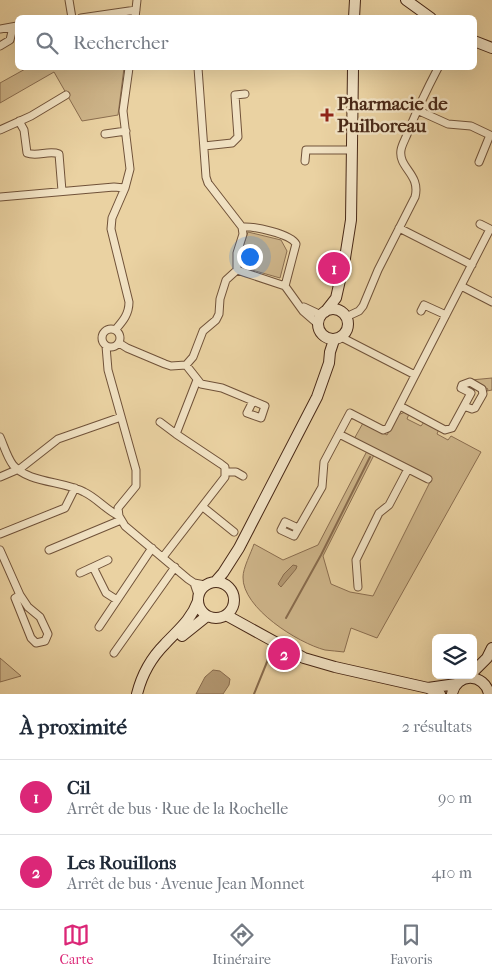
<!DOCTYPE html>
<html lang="fr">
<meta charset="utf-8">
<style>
:root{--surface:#fff;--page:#f6f6f7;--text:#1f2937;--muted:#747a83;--line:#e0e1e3;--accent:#db2777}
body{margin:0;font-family:"IM FELL French Canon",serif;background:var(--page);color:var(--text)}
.controls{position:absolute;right:15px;bottom:15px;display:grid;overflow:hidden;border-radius:8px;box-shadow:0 5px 20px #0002}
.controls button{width:45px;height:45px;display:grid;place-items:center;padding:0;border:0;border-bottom:1px solid var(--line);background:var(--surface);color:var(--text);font:25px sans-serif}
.you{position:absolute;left:249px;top:256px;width:18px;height:18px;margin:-12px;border:4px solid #fff;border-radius:50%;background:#1a73e8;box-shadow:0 0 0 8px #1a73e833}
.badge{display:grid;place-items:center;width:32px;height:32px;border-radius:50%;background:var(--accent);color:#fff;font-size:16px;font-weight:700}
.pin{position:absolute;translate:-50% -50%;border:2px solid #fff;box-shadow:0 1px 5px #0006}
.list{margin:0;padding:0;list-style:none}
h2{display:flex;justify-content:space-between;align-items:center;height:65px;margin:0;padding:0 20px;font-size:21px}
h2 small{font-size:16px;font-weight:400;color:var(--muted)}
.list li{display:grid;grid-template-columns:32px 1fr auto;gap:15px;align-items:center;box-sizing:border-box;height:75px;padding:0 20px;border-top:1px solid var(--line)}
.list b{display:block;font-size:19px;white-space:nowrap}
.list p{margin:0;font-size:16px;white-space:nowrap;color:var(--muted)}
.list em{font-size:16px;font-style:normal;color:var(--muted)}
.icon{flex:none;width:28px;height:28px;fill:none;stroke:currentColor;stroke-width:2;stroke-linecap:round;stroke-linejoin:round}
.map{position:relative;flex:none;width:492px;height:694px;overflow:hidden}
.search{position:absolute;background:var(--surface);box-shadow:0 5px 20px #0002;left:15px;right:15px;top:15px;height:55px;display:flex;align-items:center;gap:12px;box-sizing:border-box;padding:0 18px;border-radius:8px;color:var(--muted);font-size:19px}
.sheet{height:215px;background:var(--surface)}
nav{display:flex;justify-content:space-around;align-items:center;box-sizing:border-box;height:70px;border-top:1px solid var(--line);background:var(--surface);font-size:14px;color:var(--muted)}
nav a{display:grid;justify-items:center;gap:2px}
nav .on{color:var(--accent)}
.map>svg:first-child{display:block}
.green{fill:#ceb58a;stroke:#8b6e50}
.water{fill:#b39872;stroke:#886b4d}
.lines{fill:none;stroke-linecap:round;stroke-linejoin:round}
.stream{stroke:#886b4d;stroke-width:2}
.street-casing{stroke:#705239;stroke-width:9}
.secondary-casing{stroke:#482816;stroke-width:12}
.street{stroke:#f1e2c3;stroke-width:7}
.secondary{stroke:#f1e2c3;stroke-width:10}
.poi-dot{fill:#8f2418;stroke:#f1e2c3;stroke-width:2}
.labels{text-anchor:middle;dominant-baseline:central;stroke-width:5;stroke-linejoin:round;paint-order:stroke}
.poi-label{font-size:19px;font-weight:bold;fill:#482816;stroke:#f1e2c3;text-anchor:start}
</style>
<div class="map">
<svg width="492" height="694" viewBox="0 0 492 694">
<rect width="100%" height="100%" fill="#ead2a2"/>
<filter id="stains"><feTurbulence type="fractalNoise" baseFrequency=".004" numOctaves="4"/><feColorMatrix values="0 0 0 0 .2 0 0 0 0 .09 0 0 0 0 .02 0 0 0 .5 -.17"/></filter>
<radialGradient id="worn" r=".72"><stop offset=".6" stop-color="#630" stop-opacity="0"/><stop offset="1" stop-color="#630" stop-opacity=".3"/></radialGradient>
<path class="green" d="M 27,68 L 124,68 L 118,115 L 82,121 L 54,72 L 0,103 L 0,83 Z
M 248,232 L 281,240 L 287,251 L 280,278 L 252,270 L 250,272 C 233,264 244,245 248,232 Z
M 492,378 L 492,390 L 487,391 L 488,389 L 471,380 Z
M 405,412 L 409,414 L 407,419 L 421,426 L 424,422 L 439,429 L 437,434 L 448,440 L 451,436 L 481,452 L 377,638 L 351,628 L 344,652 C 338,651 331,651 325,650 C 298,643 242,608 243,577 C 243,568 251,553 254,544 L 283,560 L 318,545 L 367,451 L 374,455 L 323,556 L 331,584 L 350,592 L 373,596 L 432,478 L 354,439 L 363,423 L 387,435 L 398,415 Z
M 0,658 L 21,676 L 0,682 Z"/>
<path class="water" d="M 293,565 L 297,566 L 296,569 L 281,587 L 278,584 L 284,574 Z
M 213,670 L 220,671 L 230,679 L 229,685 L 223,694 L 196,694 L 205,677 Z"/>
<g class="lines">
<path class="stream" d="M 286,618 L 321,555 L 370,457
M 254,694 L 269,657"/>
<g class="street-casing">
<path id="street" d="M 69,0 L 72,18
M 81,18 L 136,10
M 135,18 L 137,0
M 0,29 L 17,26
M 0,46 L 10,40 L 13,27
M 198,68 L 206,177 L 208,183 L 242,227 C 254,226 291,234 296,244 L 285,286 L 303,311 L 318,324
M 417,110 L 448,124 L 471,126 L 490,135 L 479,162
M 19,121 L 24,130 L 27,153 C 37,157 49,150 59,154 L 62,191
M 0,130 L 31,116 L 66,95
M 105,134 L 126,131
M 204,146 L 232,143 L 238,137 L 235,95 L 245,94
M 305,161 L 306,150 L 352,150
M 0,197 L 114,187 L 125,188
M 242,227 L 243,234 L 237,253 L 237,270 L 285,286
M 399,228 L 472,265
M 461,286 L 492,302
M 304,307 L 321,315
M 421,311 L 424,305 L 446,315
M 346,317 L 359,311 L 363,306 L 378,270 L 415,197 C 421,174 398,168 401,150 C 402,144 406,138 408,132 C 417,110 427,89 438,68
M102 338a9 9 0 1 1 18 0a9 9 0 1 1-18 0Z
M 116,329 C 123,321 129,314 129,302 L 111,229 L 112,218 L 125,188 L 130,169 L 123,111 L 129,68
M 341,337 L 415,375
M 119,343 L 127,348 L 165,364 L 171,366 L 186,365 L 193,357 L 203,331 L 216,320 L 219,314 L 220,299 L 226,280 L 237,270
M 106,346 L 108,370 L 136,470 L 136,486 L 118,508 L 119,516 L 125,526 L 188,579 L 194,583 L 205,585
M 186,365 L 201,384 L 222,388 L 265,406 L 261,418 L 247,413 L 253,401
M 400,406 L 445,430 L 452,428 L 471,393 L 461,388 L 462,385 L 470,382 L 482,389 L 483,394 L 475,408 L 472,409 L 464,406
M 160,422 L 176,434
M 339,434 L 428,479
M 0,437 C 4,446 7,457 13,465 C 28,483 64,481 84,492 C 97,498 106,510 119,516
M 226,472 L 236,472 L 243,476
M 0,477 L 21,468 L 58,439 L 121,417
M 203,507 L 234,532
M 298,528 L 285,522 L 281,530 L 294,536 L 322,487 L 324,462 L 350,413 L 383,430 L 388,428 L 490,229 L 480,224
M 0,534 L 65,508 L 75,488
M 0,550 L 20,595 L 28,607 L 40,617 L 48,634 L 45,641 L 36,643 L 31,638 L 15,598 L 20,595
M 49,550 L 121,520
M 163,557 L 225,477 L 225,467 L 221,464 L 176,434 L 197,380
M 108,560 L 93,567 L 106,593 L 117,600
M 80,573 L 93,567
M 194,583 L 198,595
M 358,587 L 356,560 L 379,513 L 389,505 L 408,469
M 99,627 L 152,548
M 114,653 L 175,567"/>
</g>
<g class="secondary-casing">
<path id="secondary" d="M 406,0 L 431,18
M 354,18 L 355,0
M 474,41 L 492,48
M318 324a15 15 0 1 1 30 0a15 15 0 1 1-30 0Z
M 325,312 L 336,298 L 345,258 L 351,220 L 353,68
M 216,581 L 223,573 L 239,548 L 317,397 L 329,363 L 330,352 L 334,340
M198 600a18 18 0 1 1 36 0a18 18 0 1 1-36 0Z
M 226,615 L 304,658 L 335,667 L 428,688 L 440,694
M 182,636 L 207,616
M 473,672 L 487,658 L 492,648
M 428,688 L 456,684
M 137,694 C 142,674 151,658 165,644 C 178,630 191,620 198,601
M 452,694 C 456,672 485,673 489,694"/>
</g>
<use href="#street" class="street"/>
<use href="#secondary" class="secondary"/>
</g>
<path class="poi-dot" d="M324.5 107.5h5v5h5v5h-5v5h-5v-5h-5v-5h5z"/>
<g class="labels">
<g class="poi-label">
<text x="337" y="104">Pharmacie de<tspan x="337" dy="22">Puilboreau</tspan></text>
</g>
</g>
<rect width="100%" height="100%" filter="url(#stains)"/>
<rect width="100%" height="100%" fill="url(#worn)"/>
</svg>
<div class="controls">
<button><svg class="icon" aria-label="layers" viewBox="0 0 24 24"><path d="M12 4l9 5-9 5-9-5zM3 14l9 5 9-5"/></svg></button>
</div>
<div class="you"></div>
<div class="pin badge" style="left:334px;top:268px">1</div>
<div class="pin badge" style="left:284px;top:654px">2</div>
<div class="search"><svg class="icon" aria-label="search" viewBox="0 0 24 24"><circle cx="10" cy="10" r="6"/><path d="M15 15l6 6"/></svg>Rechercher</div>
</div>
<section class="sheet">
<h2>À proximité<small>2 résultats</small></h2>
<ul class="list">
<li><span class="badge">1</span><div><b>Cil</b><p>Arrêt de bus · Rue de la Rochelle</p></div><em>90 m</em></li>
<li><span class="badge">2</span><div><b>Les Rouillons</b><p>Arrêt de bus · Avenue Jean Monnet</p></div><em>410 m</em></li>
</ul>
</section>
<nav>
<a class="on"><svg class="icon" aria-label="map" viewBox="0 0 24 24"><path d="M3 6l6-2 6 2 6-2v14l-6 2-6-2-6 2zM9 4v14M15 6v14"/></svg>Carte</a>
<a><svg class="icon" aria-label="directions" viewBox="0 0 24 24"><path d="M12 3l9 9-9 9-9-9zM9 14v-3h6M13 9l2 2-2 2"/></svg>Itinéraire</a>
<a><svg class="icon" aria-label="saved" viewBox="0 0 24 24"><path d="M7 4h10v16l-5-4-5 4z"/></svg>Favoris</a>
</nav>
